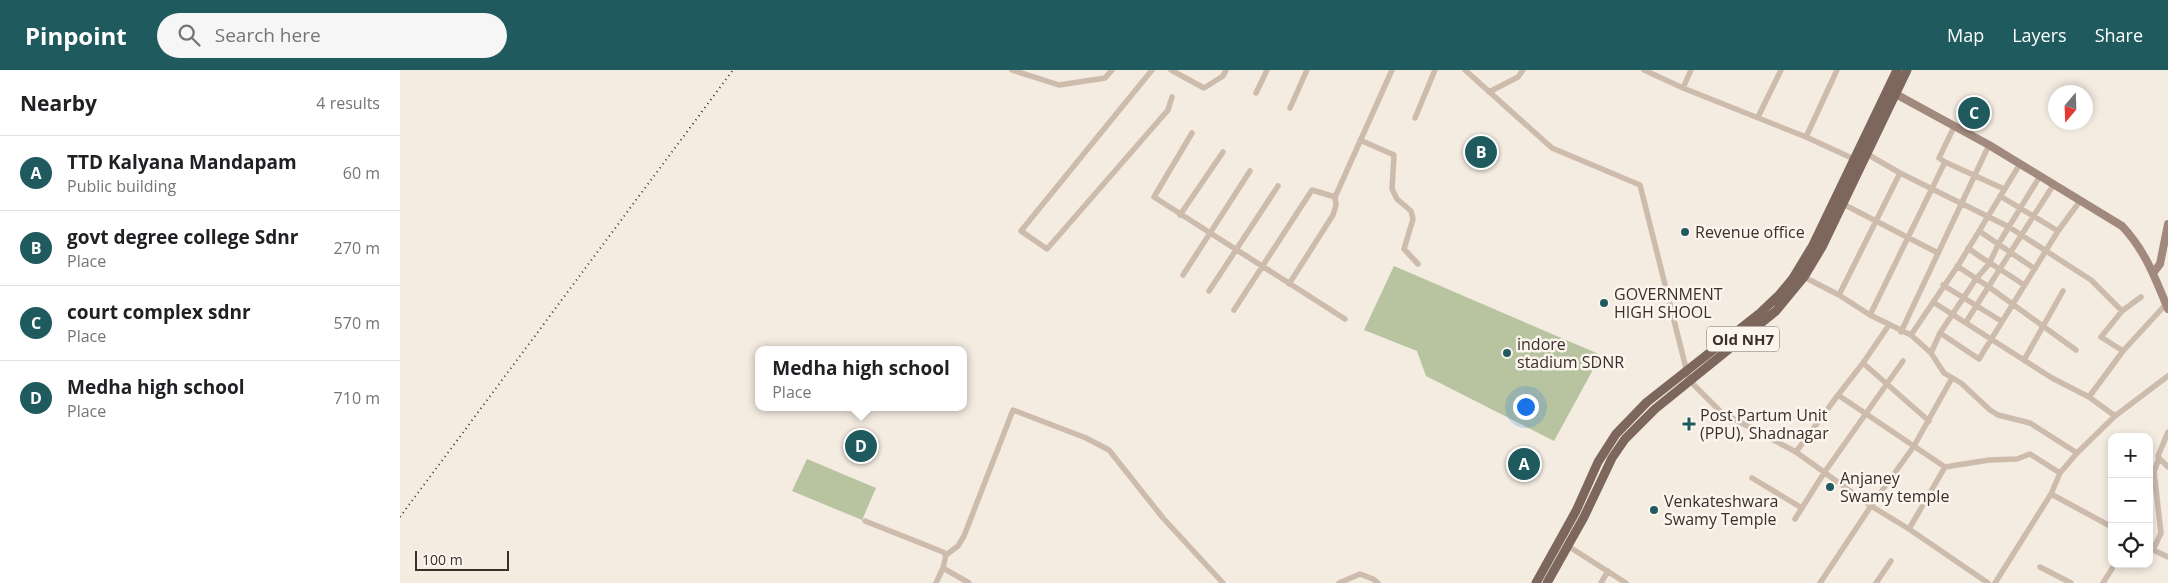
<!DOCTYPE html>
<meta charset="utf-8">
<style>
:root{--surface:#fff;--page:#f6f6f6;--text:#202124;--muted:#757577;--line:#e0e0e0;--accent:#1f5a5e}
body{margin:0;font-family:"Open Sans",sans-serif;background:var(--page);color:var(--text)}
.controls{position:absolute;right:15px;bottom:15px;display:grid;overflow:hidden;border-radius:10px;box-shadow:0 2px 8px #0003}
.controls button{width:45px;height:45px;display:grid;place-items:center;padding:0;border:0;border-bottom:1px solid var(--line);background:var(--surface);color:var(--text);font:25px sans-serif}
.compass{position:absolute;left:1648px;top:15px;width:45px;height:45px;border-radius:50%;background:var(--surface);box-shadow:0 2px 8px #0003;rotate:199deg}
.scale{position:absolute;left:15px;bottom:12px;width:94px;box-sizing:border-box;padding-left:5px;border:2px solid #3b302b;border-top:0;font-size:14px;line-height:18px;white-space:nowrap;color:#3b302b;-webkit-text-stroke:4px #fbf5ee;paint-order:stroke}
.you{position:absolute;left:1125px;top:336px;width:18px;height:18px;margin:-12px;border:4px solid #fff;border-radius:50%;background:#1a73e8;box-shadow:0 0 0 8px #1a73e833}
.badge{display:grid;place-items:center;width:32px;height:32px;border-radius:50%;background:var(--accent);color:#fff;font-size:16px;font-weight:700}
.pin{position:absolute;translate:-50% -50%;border:2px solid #fff;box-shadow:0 1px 5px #0006}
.popup{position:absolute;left:355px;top:276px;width:212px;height:65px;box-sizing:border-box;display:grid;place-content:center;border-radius:10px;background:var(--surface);filter:drop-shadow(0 1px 4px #0005);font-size:16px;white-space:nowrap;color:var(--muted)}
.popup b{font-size:19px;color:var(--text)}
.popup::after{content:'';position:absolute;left:50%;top:100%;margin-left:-10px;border:10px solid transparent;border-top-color:var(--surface)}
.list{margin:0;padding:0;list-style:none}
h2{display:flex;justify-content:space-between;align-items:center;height:65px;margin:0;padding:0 20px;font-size:21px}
h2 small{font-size:16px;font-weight:400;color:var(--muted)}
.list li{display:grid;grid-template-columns:32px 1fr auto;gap:15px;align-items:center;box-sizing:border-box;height:75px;padding:0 20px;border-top:1px solid var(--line)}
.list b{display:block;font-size:19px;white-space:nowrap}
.list p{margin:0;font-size:16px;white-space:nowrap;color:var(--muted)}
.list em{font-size:16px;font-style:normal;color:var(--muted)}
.icon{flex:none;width:28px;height:28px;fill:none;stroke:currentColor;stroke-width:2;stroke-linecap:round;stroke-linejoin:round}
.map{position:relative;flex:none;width:1768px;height:513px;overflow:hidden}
header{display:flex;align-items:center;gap:30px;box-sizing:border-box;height:70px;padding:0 25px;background:var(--accent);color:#fff}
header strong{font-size:24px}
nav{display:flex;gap:28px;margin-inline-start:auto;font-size:18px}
.search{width:350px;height:45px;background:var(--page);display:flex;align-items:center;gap:12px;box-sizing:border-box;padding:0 18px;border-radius:28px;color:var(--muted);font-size:19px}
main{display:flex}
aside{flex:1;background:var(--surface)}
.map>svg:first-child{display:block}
.green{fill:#b8c4a0}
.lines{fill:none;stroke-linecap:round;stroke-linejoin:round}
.street{stroke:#cdbbac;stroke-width:5.5}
.secondary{stroke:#a18a7d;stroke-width:8}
.primary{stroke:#7d675c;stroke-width:9}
.rail{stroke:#3b302b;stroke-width:2;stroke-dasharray:1 4;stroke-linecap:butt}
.poi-dot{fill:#1f5a5e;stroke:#fbf5ee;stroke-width:2}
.labels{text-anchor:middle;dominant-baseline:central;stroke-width:5;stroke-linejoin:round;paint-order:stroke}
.shield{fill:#fbf5ee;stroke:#756b66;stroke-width:1}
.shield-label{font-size:15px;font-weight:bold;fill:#3b302b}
.poi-label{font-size:16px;fill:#3b302b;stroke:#fbf5ee;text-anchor:start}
</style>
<header>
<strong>Pinpoint</strong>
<div class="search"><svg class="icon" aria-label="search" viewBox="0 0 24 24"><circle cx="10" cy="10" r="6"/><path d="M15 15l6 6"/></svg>Search here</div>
<nav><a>Map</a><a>Layers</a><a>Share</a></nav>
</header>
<main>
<aside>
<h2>Nearby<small>4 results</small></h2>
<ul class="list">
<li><span class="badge">A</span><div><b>TTD Kalyana Mandapam</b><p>Public building</p></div><em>60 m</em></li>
<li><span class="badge">B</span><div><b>govt degree college Sdnr</b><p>Place</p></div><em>270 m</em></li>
<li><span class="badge">C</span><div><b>court complex sdnr</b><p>Place</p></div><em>570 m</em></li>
<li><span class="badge">D</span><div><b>Medha high school</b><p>Place</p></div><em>710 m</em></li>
</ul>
</aside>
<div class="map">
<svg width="1768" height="513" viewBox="0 0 1768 513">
<rect width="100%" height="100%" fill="#f4ebe1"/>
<path class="green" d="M 994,196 L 1201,285 L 1154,371 L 1026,306 L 1017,281 L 964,260 Z
M 407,389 L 476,418 L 462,450 L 392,421 Z"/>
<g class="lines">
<path class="street" d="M 612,0 L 659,15 L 705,8 L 712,0
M 752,0 L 621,161 L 647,179 L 768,40 L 772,27
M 771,0 L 804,18 L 823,6 L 826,0
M 1065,0 L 1152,78 L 1240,115 L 1289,310 L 1321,342 L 1396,382 L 1471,436 L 1509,459 L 1588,513
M 1244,0 L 1283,18 L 1406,67
M 1437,0 L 1406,67 L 1454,89
M 1283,18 L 1291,0
M 1089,22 L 1118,7 L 1123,0
M 856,23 L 867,0
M 890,38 L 907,0
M 1358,47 L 1381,0
M 1015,48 L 1035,0
M 792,63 L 754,127 L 945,249
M 960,70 L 994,85 L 992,119 L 997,129 L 1011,141 L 1013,149 L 1004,179 L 1018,194
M 1467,84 L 1500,103 L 1609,157 L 1691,210 L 1722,241 L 1741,227
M 1545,92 L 1604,119
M 1600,126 L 1658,161
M 1443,134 L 1538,183
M 780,145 L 823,82
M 1579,161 L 1635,199
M 1568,178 C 1586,192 1606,202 1624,215
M 1557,196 L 1589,217 L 1676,280
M 783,205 L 850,101
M 1404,207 L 1439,225 L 1470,245 L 1511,265 L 1531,283 L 1544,303 L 1561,313 L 1590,340 L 1598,345 L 1630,353 L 1677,383 L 1715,346 L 1768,306
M 889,214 L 933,145 L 936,135 L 935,127 L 992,0
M 1543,215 L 1601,251
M 809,221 L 878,116
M 1439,225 L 1500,103
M 1533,232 L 1652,308 L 1689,327 L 1715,346
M 834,240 L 912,120 L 935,127
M 1722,241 L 1701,267 L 1723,281
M 1470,245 L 1545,92 L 1539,88 L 1555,55
M 1566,252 L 1654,114
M 1501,262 L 1589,75
M 1540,263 L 1579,289 L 1658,161 L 1680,131
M 1511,265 L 1559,194 L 1620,94
M 1531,283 L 1540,263 L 1576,209 L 1589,194 L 1599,173 L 1640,106
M 1624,290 L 1663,221
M 1463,293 L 1489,255
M 1438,325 L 1463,293 L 1529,351
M 1689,327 L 1723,281 L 1766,234
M 1396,382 L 1438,325 L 1545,397 L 1509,459
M 1759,388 L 1758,386 L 1768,362
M 1545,397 L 1589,390 L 1617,389 L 1630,384 L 1660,403
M 1352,408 L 1402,438
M 1651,424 L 1712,457
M 1395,449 L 1424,403 L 1503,291
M 465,451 L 543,482 L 546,485 L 543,498 L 536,513
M 1168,476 L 1226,513
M 1749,478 L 1768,487
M 1753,480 L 1761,463 L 1754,402 L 1759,388 L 1768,397
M 546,485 L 558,476 L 564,466 L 613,340 L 686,368 L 709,380 L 763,448 L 823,513
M 1640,497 L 1671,513
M 543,498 L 569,513
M 939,513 L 960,504 L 973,509 L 978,513
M 1201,513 L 1208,501
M 1420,513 L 1471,436 L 1514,376 L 1552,308
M 1476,513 L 1491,491
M 1595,513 L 1651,424 L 1660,403 L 1677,383
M 1703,513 L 1715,494"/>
<path class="secondary" d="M 1492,22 L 1589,75 L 1722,156 C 1745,180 1755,208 1768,239
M 1753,203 L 1760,194 L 1768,154"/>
<path class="primary" d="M 1136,513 L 1176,441 L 1198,392 L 1216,364 L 1247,332 L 1360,243 L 1379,225 L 1393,208 L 1413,175 L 1497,0
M 1147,513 L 1184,447 L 1212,388 L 1225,369 L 1255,339 L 1376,241 L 1404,207 L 1422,177 L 1507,0"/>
<path class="rail" d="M 0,447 L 333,0"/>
</g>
<g class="poi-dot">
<circle cx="1285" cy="162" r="5"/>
<circle cx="1204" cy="233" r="5"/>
<circle cx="1107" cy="283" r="5"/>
<path d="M1286.5 346.5h5v5h5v5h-5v5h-5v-5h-5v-5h5z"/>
<circle cx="1430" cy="417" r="5"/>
<circle cx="1254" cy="440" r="5"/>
</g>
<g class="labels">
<rect class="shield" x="1307" y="256.5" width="72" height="25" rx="4"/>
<g class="shield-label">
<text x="1343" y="269">Old NH7</text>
</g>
<g class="poi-label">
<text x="1295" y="162">Revenue office</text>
<text x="1214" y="224">GOVERNMENT<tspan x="1214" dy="18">HIGH SHOOL</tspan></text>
<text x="1117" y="274">indore<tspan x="1117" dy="18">stadium SDNR</tspan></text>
<text x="1300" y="345">Post Partum Unit<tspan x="1300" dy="18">(PPU), Shadnagar</tspan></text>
<text x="1440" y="408">Anjaney<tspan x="1440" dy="18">Swamy temple</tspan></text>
<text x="1264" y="431">Venkateshwara<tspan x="1264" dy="18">Swamy Temple</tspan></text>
</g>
</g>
</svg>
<div class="controls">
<button>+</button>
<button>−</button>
<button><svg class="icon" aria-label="locate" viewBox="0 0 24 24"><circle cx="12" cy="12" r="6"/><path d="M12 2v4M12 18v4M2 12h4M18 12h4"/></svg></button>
</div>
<svg class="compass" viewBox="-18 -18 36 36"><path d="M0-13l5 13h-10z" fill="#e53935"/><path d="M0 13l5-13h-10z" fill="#757577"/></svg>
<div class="scale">100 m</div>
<div class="you"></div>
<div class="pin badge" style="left:1124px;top:394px">A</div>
<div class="pin badge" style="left:1081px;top:82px">B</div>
<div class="pin badge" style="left:1574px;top:43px">C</div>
<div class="pin badge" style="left:461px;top:376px">D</div>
<div class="popup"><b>Medha high school</b>Place</div>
</div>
</main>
